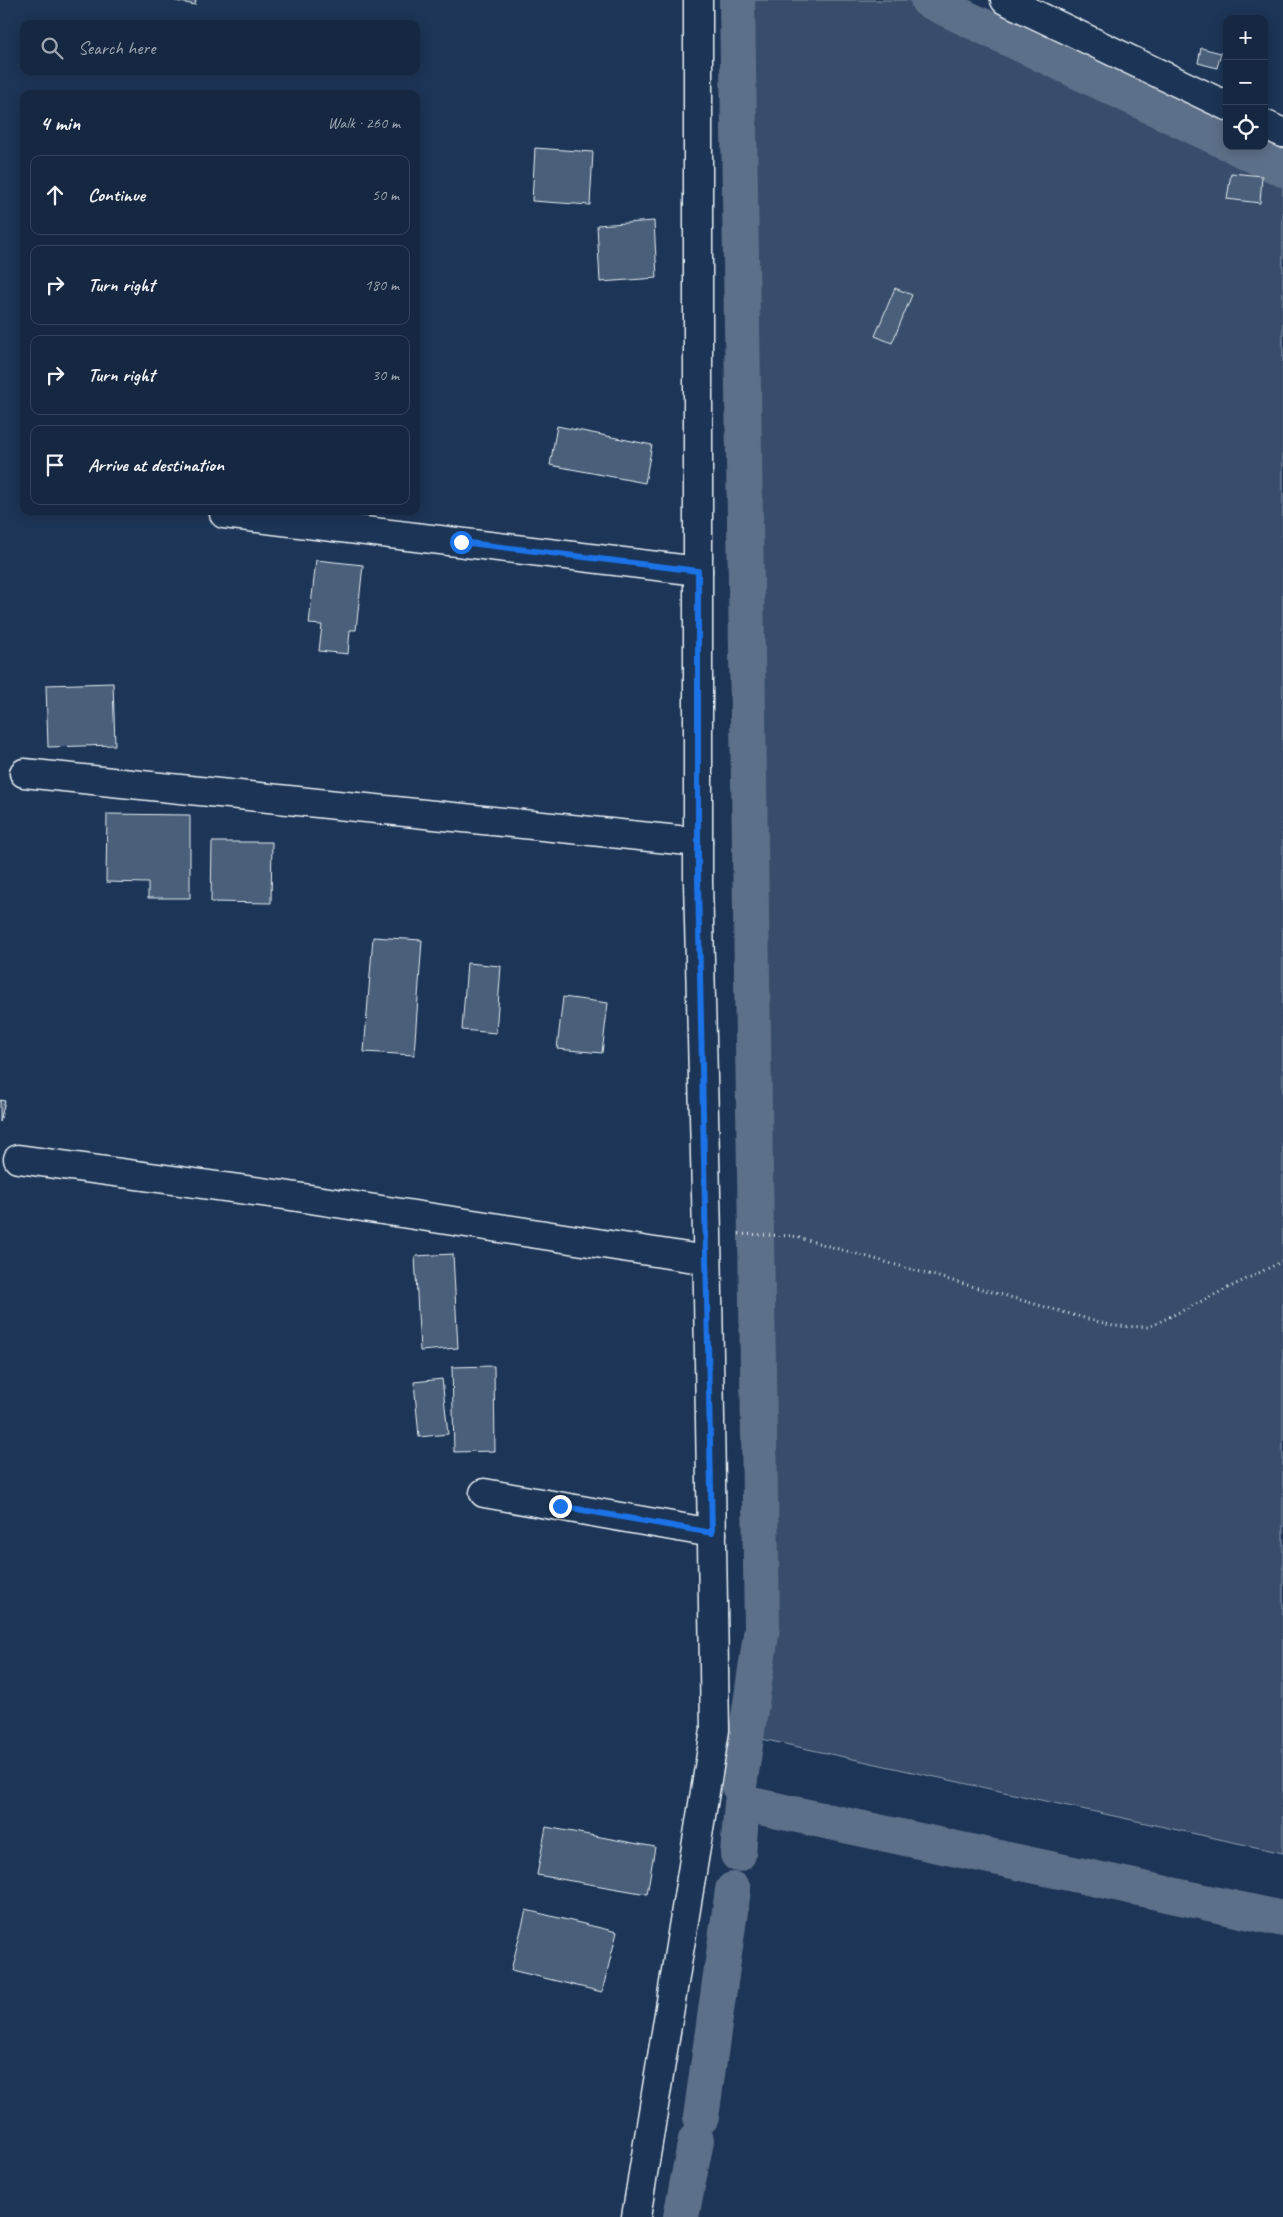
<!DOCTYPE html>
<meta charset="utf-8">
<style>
:root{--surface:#162841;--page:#1f3048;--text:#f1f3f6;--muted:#9ea6b1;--line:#35445a}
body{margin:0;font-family:Caveat,sans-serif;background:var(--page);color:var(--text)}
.controls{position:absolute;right:15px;top:15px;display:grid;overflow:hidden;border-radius:10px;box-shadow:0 2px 12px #0003}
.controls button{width:45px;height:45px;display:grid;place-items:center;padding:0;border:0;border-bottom:1px solid var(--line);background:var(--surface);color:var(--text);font:25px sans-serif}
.stop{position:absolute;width:15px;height:15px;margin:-11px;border:4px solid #1a73e8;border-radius:50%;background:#fff}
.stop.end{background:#1a73e8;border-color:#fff;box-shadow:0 1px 5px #0008}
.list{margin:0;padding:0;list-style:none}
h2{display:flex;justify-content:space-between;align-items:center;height:65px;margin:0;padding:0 20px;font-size:21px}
h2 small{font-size:16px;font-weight:400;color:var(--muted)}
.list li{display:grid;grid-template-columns:32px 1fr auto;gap:15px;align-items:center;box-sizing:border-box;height:80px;margin:0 10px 10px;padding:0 10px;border:1px solid var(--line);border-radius:10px}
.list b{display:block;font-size:19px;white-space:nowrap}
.list em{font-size:16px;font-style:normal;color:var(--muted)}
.icon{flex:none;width:28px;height:28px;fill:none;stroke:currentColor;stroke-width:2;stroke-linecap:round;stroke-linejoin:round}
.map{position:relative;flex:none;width:1283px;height:2217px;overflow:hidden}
.search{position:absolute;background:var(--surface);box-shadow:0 2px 12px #0003;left:20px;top:20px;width:400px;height:55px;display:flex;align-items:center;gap:12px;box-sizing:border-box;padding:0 18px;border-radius:10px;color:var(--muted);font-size:19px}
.panel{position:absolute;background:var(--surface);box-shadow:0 2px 12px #0003;left:20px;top:90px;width:400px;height:425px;border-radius:10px}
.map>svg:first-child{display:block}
.green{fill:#374d6c;stroke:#909fb2}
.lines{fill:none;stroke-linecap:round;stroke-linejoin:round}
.canal{stroke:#5d7089;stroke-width:36}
.building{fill:#495e7a;stroke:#e8f1f8}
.minor-casing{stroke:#e8f1f8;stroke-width:31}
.tertiary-casing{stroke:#e8f1f8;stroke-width:31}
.path{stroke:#e8f1f8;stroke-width:3;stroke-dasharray:1 4;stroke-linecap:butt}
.minor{stroke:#1d3557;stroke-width:28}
.tertiary{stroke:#1d3557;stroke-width:28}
.route{stroke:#1a73e8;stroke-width:6}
</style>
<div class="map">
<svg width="1283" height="2217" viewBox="0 0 1283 2217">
<rect width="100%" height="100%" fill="#1d3557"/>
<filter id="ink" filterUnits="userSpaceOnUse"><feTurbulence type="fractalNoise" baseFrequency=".02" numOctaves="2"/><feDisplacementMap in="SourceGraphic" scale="10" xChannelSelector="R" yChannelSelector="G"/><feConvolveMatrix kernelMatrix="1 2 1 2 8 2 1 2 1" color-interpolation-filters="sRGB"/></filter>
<g filter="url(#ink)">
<path class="green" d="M 731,0 L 941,0 L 1227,134 L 1227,146 L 1253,146 L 1283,160 L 1283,1853 L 748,1736 Z"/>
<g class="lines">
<path class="canal" d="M 737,0 L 762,1628 L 739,1786
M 928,0 L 1227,142
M 1235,146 L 1283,169
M 738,1854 L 742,1803 L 1283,1919
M 701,2117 L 733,1890
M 681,2217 L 696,2140"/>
</g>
<path class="building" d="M 171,0 L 196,0 L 195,5 Z
M 1201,48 L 1221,53 L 1217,68 L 1198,63 Z
M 535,148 L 593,152 L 590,205 L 532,201 Z
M 1231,173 L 1262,176 L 1260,203 L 1227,199 Z
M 654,221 L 657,278 L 600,282 L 597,225 Z
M 895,288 L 912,295 L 892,343 L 875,336 Z
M 557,426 L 652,445 L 645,483 L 550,465 Z
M 316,560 L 363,565 L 356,630 L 350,630 L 348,654 L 319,651 L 322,625 L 309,624 Z
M 113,683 L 115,745 L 48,747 L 46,685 Z
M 107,814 L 190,815 L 190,898 L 148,898 L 148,883 L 106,882 Z
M 212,842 L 272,842 L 271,903 L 211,902 Z
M 373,937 L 422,940 L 414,1055 L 364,1052 Z
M 467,963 L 501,966 L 496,1033 L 462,1030 Z
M 563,997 L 608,1003 L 602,1053 L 557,1049 Z
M 0,1100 L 5,1101 L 0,1122 Z
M 453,1254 L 458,1348 L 420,1351 L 415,1256 Z
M 494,1366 L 495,1451 L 454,1452 L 452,1367 Z
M 442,1379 L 448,1434 L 419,1437 L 414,1382 Z
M 546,1827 L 655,1847 L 647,1894 L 537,1875 Z
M 526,1910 L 617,1932 L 602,1992 L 511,1970 Z"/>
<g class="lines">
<g class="minor-casing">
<path id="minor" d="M 224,514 L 698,571
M 24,773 L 698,842
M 18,1159 L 284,1195 L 707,1260
M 484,1493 L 712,1533"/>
</g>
<g class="tertiary-casing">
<path id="tertiary" d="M 1005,0 L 1227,106
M 1264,124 L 1283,133
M 636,2217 L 715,1730 L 707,1233 L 698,882 L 698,0"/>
</g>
<path class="path" d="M 739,1234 L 793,1236 L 1113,1326 L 1149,1327 L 1283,1261"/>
<use href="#minor" class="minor"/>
<use href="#tertiary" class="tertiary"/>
</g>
</g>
<g class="lines" filter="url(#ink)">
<path class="route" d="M 461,542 L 698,571 L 698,882 L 712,1533 L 560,1506"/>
</g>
</svg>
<div class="controls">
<button>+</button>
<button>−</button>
<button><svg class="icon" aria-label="locate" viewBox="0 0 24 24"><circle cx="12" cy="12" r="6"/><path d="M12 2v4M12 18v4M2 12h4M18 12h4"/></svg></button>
</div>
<div class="stop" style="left:461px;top:542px"></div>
<div class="stop end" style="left:560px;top:1506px"></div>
<div class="search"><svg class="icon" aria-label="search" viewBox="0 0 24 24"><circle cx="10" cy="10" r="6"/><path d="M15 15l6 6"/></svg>Search here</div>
<section class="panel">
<h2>4 min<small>Walk · 260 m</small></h2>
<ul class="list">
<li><svg class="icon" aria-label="ahead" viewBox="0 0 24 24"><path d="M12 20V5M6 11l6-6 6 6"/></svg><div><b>Continue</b></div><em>50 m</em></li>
<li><svg class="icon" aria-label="right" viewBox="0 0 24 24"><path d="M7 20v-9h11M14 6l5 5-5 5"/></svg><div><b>Turn right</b></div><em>180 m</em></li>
<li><svg class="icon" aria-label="right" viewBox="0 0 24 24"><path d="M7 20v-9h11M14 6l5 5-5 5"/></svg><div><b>Turn right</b></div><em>30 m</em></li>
<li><svg class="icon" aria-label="arrive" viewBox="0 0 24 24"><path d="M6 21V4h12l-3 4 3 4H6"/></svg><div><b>Arrive at destination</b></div></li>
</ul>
</section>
</div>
